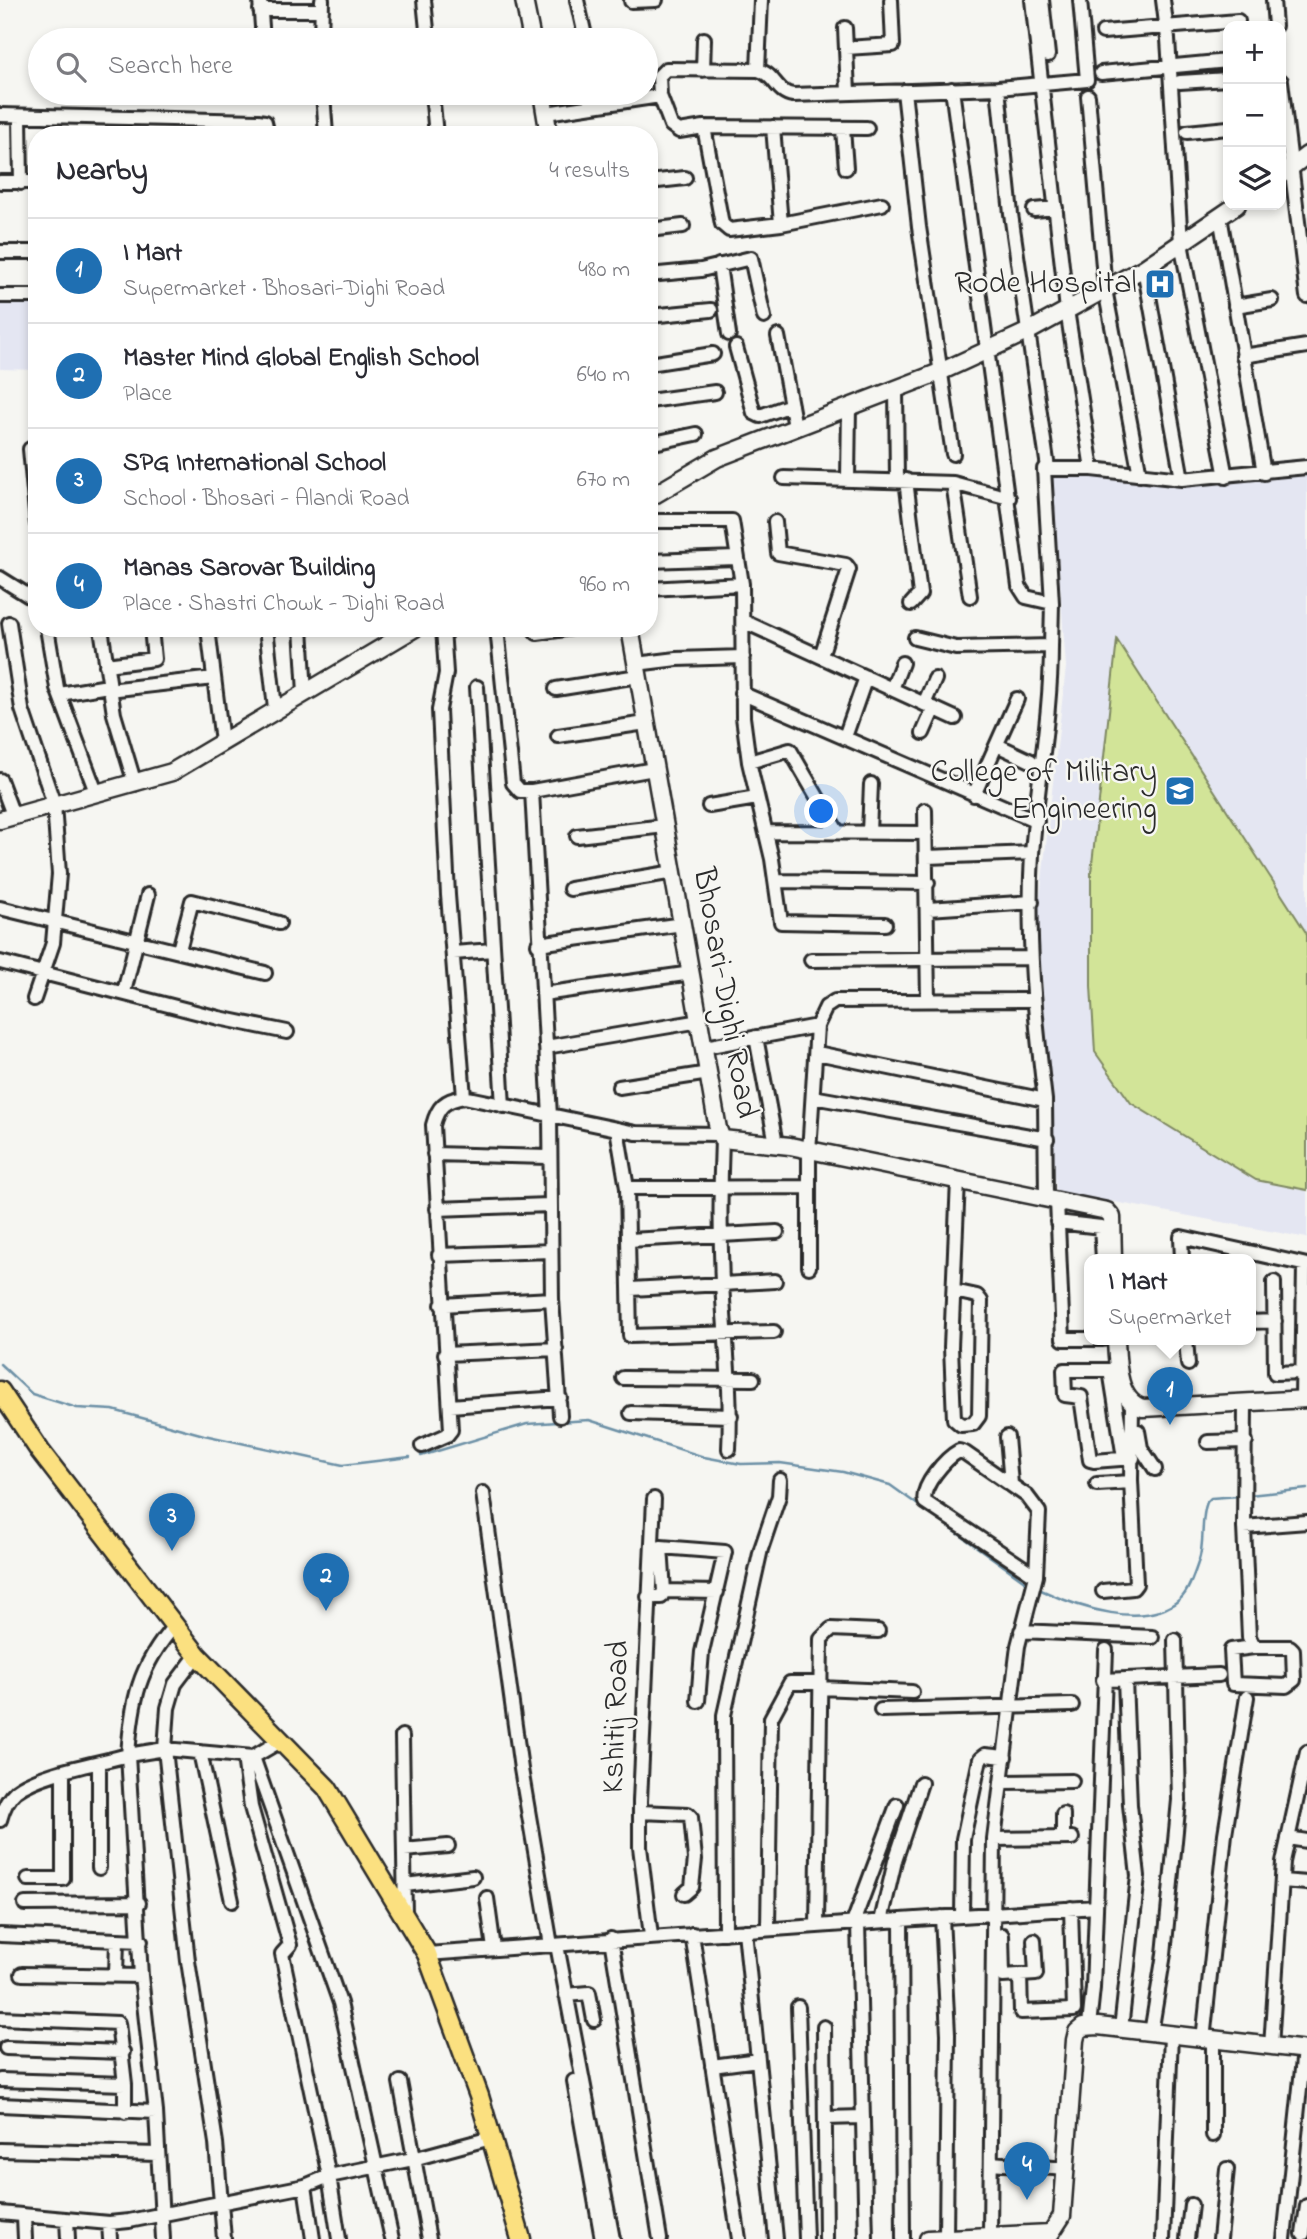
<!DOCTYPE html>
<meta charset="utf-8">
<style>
:root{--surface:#fff;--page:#f7f7f7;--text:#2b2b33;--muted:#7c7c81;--line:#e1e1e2;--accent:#1f6fb2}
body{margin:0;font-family:"Indie Flower",sans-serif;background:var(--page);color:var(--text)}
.controls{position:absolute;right:21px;top:21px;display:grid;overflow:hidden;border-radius:14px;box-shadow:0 4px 10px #0003}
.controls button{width:63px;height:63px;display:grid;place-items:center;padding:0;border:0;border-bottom:2px solid var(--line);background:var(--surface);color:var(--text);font:35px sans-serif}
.you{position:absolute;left:822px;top:812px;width:24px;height:24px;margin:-18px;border:5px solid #fff;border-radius:50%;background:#1a73e8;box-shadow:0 0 0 10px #1a73e833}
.badge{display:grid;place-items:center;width:46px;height:46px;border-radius:50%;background:var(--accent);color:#fff;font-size:23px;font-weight:700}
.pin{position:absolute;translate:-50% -58px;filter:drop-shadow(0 2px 4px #0008)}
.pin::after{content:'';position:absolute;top:37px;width:24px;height:21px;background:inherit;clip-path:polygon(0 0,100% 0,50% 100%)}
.popup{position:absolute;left:1084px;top:1254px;width:172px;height:91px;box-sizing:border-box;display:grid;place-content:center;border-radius:14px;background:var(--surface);filter:drop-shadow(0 2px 5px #0005);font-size:23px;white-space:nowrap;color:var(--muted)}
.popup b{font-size:26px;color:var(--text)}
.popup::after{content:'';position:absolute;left:50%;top:100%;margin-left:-14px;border:14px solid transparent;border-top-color:var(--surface)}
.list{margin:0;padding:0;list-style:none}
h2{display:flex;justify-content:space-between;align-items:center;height:91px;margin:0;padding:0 28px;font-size:30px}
h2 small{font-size:23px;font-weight:400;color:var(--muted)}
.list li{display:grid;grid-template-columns:46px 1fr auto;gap:21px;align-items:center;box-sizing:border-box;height:105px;padding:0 28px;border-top:2px solid var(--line)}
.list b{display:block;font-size:26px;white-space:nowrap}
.list p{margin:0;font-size:23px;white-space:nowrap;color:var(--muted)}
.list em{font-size:23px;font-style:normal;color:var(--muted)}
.icon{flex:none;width:38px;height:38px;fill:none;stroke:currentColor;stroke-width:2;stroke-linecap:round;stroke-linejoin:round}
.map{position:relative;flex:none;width:1307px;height:2239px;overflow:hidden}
.search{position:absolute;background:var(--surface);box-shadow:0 4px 10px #0003;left:28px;top:28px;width:630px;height:77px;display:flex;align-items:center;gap:18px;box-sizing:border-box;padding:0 24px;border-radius:38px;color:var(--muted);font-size:26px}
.panel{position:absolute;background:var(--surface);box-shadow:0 4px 10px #0003;left:28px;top:126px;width:630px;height:511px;border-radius:28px}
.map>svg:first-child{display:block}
.built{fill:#e4e6f2}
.green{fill:#d2e498;stroke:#7e8862;stroke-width:2}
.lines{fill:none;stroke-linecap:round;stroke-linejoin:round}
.stream{stroke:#6c90a6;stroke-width:2.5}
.street-casing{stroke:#2b2b2b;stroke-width:18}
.secondary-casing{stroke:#2b2b2b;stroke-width:21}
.primary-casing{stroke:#2b2b2b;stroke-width:23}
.street{stroke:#f6f6f2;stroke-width:12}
.secondary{stroke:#f6f6f2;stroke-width:16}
.primary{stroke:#fbe080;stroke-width:18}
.labels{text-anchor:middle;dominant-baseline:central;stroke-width:5;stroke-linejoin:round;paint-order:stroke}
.poi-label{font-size:32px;fill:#2b2b2b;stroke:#f6f6f2;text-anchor:end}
.street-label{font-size:32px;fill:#2b2b2b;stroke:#f6f6f2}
</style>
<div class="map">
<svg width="1307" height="2239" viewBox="0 0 1307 2239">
<rect width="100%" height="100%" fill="#f6f6f2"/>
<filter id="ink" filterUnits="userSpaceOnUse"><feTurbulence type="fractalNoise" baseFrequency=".0143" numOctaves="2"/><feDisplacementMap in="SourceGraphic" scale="14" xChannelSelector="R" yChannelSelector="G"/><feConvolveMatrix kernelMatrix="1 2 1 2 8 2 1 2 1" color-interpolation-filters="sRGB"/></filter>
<g filter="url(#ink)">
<path class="built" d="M 0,294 L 37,295 L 37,370 L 0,369 Z
M 1052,472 L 1193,482 L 1307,476 L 1307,1238 L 1056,1191 L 1038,916 L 1066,667 Z"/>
<path class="green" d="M 1117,640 L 1307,934 L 1307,1190 L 1256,1180 L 1131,1103 L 1095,1052 L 1091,986 L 1091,873 Z"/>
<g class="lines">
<path class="stream" d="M 0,1364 L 32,1394 L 77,1408 L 113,1410 L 204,1435 L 343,1465 L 410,1457
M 421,1456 L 527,1424 L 589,1420 L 704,1457 L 741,1464 L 780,1463 L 843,1472 L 890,1485 L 1026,1582
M 1249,1495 L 1307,1489
M 1041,1590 C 1077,1607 1145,1631 1180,1599 C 1189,1592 1195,1571 1199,1560 C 1205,1541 1200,1520 1207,1502 L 1211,1498 L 1239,1496"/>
<g class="street-casing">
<path id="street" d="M 260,0 L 263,40
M 424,0 L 428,40
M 577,0 L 586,40
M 761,0 L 758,70 C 775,74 776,93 793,95 L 998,88 L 1087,80 L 1080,0
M 1032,0 L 1067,310 L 1092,469
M 1042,0 L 1048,55
M 1163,0 L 1168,39 L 1181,243 L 1226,477
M 1273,0 L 1275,26
M 631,1 L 656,0
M 260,10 L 322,10
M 845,28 L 848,92
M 1103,32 L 1238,21
M 321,40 L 322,0
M 846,48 L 893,45 L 891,0
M 703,70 L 704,39
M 1101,73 L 1228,61
M 1281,81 L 1307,296
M 1180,82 L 1228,79
M 998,88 L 1011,214 L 1048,468
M 904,91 L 919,227 L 953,454
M 323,93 L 326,135
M 432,93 L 436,135
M 660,96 L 671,125 L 679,131 L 704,127 L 867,128
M 1088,96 L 1105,289 L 1140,475
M 546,113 L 660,96 L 659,76 L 666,69 L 758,70
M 0,115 L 258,121 L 265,122 L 268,135
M 20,116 L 21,183
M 704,127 L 722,224 L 729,230 L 781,224 L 882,204
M 773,127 L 781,224
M 843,129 L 846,168
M 1187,132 L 1228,128
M 0,182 L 37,182
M 649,182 L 685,178
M 1034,210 L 1056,208
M 1220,216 L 1264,473
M 649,230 L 683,226
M 0,252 L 37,252
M 719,265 L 729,334
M 1144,268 L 1182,479
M 649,275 L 701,270 L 751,258 L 764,317
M 0,296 L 37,296
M 1235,306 L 1272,300
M 649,316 L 711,310
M 778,336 L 795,427
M 736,347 L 754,413 L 760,416 L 791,405
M 1243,356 L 1307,346
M 649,364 L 713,354
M 896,388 L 897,480
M 649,401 L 715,392
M 649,444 L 696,434
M 37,449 L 30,449 L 37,524
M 784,478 L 953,483 L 1009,498
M 848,479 L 849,406
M 906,480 L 920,594 L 911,604
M 953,483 L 970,596
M 649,516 L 654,521 L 732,521 L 742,584
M 775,522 L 778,553 L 846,565 L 849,569 L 821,656
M 649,561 L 736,558
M 0,578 L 37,601
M 649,589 L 742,584 L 743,717 L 749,762 L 772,859 L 781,922 L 885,924
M 1052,603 L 1044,469 L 1092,469 L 1182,479 L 1307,467
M 743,621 L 955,718
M 9,623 L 22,709 L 54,804 L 59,874 L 53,943 L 34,999
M 47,628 L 57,688 L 96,792
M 101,628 L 114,714 L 135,784
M 208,628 L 222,742
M 266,628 L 275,708
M 301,628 L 305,693
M 443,628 L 446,673 L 439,710 L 448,895 L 464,1097
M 497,628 L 513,783 L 520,791 L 532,791
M 533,628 L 537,633 L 572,628
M 915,638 L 956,648 L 1051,646 L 1052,603 L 1026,597 L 1019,586 L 952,89
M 636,664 L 677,659 L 743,657
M 106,665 L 154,659 L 151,628
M 477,687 L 503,1106
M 556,689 L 638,676
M 892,689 L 902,663
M 109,690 L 214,678
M 741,693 L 1037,821
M 60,694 L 108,686
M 924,704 L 935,679
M 923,733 L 934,708
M 558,736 L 646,723
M 845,737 L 866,677
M 997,745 L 1031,761
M 749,762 L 790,750 L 837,831
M 0,780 L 13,815
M 974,795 L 1017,699
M 709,806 L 757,798
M 925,810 L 928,1001
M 767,832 L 926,833
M 869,832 L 871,784
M 577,836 L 665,826
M 927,857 L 1032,853
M 776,881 L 928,883
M 570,889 L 674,872
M 0,908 L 265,973
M 928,909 L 1032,902
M 538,944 L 683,924
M 179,950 L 192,901 L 279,923
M 453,953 L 493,950
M 811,960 L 1031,958
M 0,962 L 219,1018 L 287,1032
M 124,992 L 148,895
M 543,994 L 692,973
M 756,1037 L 776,1144
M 546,1047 L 700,1021
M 705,1047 L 817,1026
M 817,1053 L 1045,1100 L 1046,1198
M 619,1087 L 709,1073
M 813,1097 L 1047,1139
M 1045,1100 C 1035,1018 1027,937 1032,854 C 1037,784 1051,716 1051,646
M 617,1129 L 627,1188 L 630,1336 L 774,1332
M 722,1139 C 720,1187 720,1235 722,1283 C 725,1339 732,1393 729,1449
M 434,1154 L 548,1157
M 627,1188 L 809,1187
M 1057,1201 L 1063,1339 L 1103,1339
M 437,1209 L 549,1205
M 1057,1222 L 1101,1227 L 1103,1259
M 629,1240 L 777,1232
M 439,1255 L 551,1251
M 1182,1259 L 1181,1237 L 1307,1265
M 809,1267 L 809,1152 L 817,1026 L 826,1007 L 835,1001 L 1032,1000
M 1274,1282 L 1275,1373 L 1302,1372
M 631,1289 L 775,1281
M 954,1291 L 977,1296 L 981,1301 L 979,1416 L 973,1424 L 961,1425 L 954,1419 L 951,1347 L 958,1180
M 442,1305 L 552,1299
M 1250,1322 L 1275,1321
M 1186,1339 L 1188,1364
M 445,1354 L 556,1349
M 623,1378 L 753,1379
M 1302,1399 L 1304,1265
M 1245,1403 L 1244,1527 L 1249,1637 L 1254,1647 L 1290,1647 L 1293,1650 L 1294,1680 L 1286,1686 L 1233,1684 L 1231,1650 L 1254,1647
M 450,1406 L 560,1398
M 631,1413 L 731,1416
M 560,1416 L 552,1299 L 550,1116 L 532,791 L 654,769
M 1138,1431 L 1141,1448 L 1155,1469
M 1007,1437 L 1011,1484
M 1208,1442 L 1246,1441
M 422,1446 L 447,1435 L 451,1430 L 433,1125 C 438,1106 445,1100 464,1097 L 636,1133 L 719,1134
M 1124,1458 L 1110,1370 L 1064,1370 L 1065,1395 L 1081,1397 L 1090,1460 L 1094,1461 L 1133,1458
M 1097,1484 L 1131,1482
M 483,1493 L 521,1769 L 551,1945
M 1244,1527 L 1307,1522
M 664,1591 L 717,1592
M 1103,1591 L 1133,1588 L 1136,1584 L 1131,1480 L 1132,1405
M 648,1597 L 661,1597 L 664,1591 L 661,1547 L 725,1552 L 702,1652 L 698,1701
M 1021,1631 L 1152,1637
M 197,1655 L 175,1684 L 168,1708 L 165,1749 L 188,1961 L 216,2143 L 224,2239
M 1103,1680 L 1219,1675
M 820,1688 L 912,1692
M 881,1710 L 1072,1705
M 402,1736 L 405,1915
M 200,1752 L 232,1901
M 244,1757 L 251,1807 L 290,1945 L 282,1954 L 329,2176 L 339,2239
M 253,1757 L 340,2003 L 392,2239
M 99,1763 L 99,1868
M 1001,1782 L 1072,1781
M 640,1812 L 688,1814 L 691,1817 L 695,1859 L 692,1887 L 684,1894
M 1063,1814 L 1063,1838
M 0,1820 C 3,1808 7,1799 16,1791 C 41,1772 97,1764 128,1755 C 132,1701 138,1667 175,1625
M 1288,1838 L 1307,1841
M 994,1839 L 1072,1838
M 404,1850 L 448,1846
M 28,1879 L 63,1879 L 63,1773
M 1282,1881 L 1307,1883
M 405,1885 L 473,1877
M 487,1898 L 494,1949
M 25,1904 L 139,1903
M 962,1916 L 963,1839 L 980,1759 L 985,1755 L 1005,1757
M 942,1917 L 948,2034 L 946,2238
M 901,1920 L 1096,1907
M 881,1921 L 895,1861 L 921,1783
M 853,1923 L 897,1805
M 858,1923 L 866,2239
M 817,1926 L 821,1639 L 831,1629 L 878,1631
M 768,1929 L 771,1718 L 790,1683 L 820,1683
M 745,1931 L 776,2239
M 725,1933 L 724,1715 L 761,1549 L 779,1496 L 780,1480
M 692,1934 L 739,2239
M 0,1935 L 141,1941
M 1002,1935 L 1003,1976 L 1036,1974 L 1034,1940
M 651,1936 L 640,1847 L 640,1801 L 654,1499
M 611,1939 L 660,2239
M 557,1945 L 613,2239
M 427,1954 L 901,1920 L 903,2239
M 22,1974 L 141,1976
M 116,1975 L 117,1940
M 1020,1975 L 1021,2012 L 1074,2010 L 1071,1908
M 566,1995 L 589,1993 L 594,2020
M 798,2007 L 806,2239
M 0,2018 L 118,2023 L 125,2084 L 0,2080
M 1089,2026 L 1093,1988 L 1106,1650
M 824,2027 L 826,2239
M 1121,2029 L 1138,1876 L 1130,1805 L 1125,1680
M 1151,2033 L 1164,1954 L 1179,1800 L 1175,1640
M 1203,2040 L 1225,1834 L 1247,1697
M 1213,2041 L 1213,2135
M 1271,2047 L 1283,1862 L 1307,1752
M 6,2048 L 123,2052
M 712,2066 L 758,2060
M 574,2081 L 602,2239
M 400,2082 L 429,2239
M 125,2084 L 125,2112
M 0,2105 L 156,2112
M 825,2118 L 863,2117
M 0,2150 L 158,2154
M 991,2163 L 1066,2169
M 305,2186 L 313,2239
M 0,2213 L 109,2223 L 129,2221 L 305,2186 L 329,2176 L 413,2159 L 491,2138
M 24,2217 L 25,2239
M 67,2220 L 68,2239
M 109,2223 L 110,2239
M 1303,2234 L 1307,2206
M 990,2235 L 994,1839 L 1018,1646 L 1036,1576 L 1039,1512 L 1027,1496 L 965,1453 L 959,1451 C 946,1458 920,1487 925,1502 L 1036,1576
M 163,2239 L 156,2112 L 141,1976 L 128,1755 L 165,1749 L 253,1757 L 282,1740
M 1163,2239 L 1171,2035
M 1187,2239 L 1191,2205
M 1220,2239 L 1227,2169
M 1284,2239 L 1304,2050"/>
</g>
<g class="secondary-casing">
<path id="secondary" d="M 524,0 L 532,40
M 542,93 L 549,135
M 1281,175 L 1307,155
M 649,498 L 717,458 L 940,372 L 1029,331 L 1144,268 L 1237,205
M 630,628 L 718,1129 L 722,1139 L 790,1146 L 1107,1211 L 1112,1217 L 1113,1259
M 0,820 L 172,772 L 415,628
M 1116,1339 C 1117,1362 1117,1401 1143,1408 L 1307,1399
M 928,2239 L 1051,2233 L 1062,2216 L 1075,2040 L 1077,2032 L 1083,2027 L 1098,2026 L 1307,2050"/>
</g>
<g class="primary-casing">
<path id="primary" d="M 0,1391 L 40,1451 L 197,1655 L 327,1788 L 427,1954 L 479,2096 L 521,2239"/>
</g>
<use href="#street" class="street"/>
<use href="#secondary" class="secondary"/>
<use href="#primary" class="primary"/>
</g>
</g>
<defs>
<g id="hospital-square" transform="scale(1.575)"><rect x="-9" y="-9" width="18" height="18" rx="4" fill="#1f6fb2" stroke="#f6f6f2"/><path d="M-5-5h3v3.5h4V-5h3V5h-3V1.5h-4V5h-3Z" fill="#fff"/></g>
<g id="university-square" transform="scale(1.575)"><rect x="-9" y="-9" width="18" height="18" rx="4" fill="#1f6fb2" stroke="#f6f6f2"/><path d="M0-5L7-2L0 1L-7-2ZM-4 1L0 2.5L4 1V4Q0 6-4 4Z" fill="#fff"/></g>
</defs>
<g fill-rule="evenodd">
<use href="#hospital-square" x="1160" y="284"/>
<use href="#university-square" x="1180" y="791"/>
</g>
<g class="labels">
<g class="poi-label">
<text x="1137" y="284">Rode Hospital</text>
<text x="1157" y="773">College of Military<tspan x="1157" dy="37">Engineering</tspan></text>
</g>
<g class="street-label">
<text transform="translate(724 993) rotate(80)">Bhosari-Dighi Road</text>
<text transform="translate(617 1717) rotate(-88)">Kshitij Road</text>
</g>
</g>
</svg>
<div class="controls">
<button>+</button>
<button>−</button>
<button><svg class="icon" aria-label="layers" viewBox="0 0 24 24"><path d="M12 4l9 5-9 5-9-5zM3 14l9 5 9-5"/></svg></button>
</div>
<div class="you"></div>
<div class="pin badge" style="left:1170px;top:1425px">1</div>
<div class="popup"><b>I Mart</b>Supermarket</div>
<div class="pin badge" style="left:326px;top:1611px">2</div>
<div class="pin badge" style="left:172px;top:1551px">3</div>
<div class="pin badge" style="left:1027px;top:2200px">4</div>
<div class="search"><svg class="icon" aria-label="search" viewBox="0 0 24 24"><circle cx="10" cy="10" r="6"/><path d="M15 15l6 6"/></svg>Search here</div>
<section class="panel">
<h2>Nearby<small>4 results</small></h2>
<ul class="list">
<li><span class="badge">1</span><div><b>I Mart</b><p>Supermarket · Bhosari-Dighi Road</p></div><em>480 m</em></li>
<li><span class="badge">2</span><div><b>Master Mind Global English School</b><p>Place</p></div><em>640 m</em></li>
<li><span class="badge">3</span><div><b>SPG International School</b><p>School · Bhosari - Alandi Road</p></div><em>670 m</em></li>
<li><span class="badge">4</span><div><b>Manas Sarovar Building</b><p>Place · Shastri Chowk - Dighi Road</p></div><em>960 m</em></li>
</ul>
</section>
</div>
